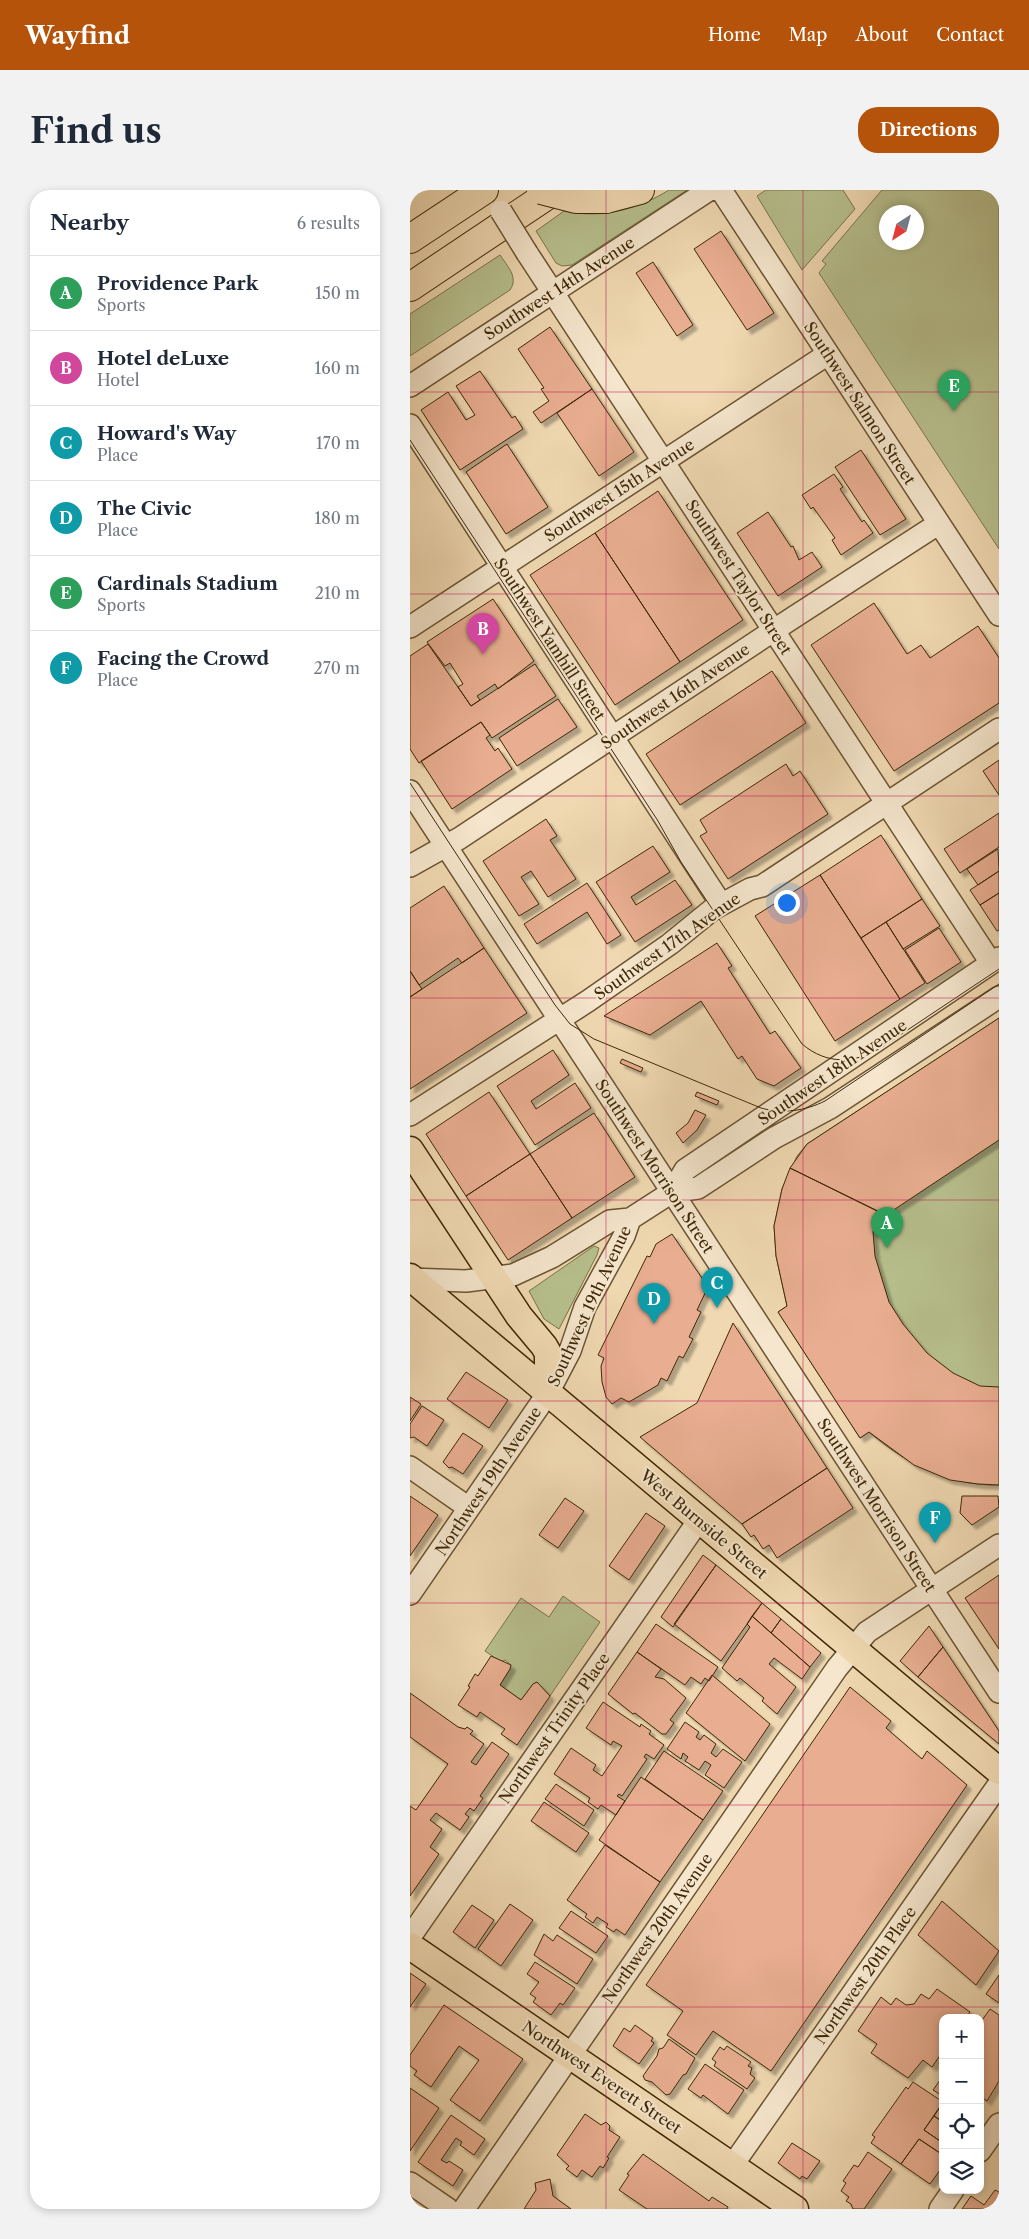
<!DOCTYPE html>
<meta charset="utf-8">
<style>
:root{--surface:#fff;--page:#f2f2f3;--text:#1f2937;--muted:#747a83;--line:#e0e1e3;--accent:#b45309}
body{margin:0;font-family:"Libre Caslon Text",serif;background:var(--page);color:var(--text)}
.controls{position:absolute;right:15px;bottom:15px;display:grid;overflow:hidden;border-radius:10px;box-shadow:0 2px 8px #0003}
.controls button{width:45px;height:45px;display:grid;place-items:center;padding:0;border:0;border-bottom:1px solid var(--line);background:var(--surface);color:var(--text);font:25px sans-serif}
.compass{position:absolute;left:469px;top:15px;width:45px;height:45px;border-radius:50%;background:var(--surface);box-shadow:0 2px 8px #0003;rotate:216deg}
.you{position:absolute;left:376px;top:712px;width:18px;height:18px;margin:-12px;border:4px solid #fff;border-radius:50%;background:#1a73e8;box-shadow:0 0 0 8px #1a73e833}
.badge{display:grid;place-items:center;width:32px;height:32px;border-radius:50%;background:var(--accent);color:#fff;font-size:16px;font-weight:700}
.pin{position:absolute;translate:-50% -41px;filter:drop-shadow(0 1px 2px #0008)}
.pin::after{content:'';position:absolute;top:26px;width:18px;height:15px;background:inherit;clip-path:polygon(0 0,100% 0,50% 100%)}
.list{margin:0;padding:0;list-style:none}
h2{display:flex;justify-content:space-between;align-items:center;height:65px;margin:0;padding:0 20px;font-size:21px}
h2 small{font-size:16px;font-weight:400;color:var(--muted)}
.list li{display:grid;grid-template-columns:32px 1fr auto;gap:15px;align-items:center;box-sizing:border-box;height:75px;padding:0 20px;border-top:1px solid var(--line)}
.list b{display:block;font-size:19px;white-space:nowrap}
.list p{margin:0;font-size:16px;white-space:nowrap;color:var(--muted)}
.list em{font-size:16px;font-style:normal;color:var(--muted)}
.icon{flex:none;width:28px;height:28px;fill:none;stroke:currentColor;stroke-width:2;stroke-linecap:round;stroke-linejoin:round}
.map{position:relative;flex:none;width:589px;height:2019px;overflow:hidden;border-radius:20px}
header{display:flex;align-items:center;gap:30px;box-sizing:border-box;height:70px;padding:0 25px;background:var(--accent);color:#fff}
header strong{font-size:24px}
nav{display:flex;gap:28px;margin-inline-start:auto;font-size:18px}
.intro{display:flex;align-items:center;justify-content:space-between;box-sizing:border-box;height:120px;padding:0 30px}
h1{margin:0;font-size:35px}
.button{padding:12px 22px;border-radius:20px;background:var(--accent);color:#fff;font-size:18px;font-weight:700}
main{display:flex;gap:30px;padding:0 30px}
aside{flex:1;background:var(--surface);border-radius:20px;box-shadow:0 2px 8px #0003}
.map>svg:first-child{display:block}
.green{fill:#b7c08e;stroke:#7a744a;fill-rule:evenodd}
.building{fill:#e9ae91;stroke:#3e2807;filter:url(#shadow)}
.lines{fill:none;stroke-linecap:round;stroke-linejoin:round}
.minor-casing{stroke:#6a5432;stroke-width:24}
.major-casing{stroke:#3e2807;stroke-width:29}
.highway-casing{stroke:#3e2807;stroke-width:30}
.minor{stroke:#f5e6cd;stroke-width:21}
.major{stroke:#f0d9b2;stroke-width:26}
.highway{stroke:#f0d9b2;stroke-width:28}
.tram{stroke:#3e2807;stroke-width:1}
.minor-bridge-casing{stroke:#6a5432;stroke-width:24;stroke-linecap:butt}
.highway-bridge-casing{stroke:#3e2807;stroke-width:30;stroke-linecap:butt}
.minor-bridge{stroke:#f5e6cd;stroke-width:21}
.highway-bridge{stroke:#f0d9b2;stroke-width:28}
.grid{fill:none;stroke:#c2185b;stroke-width:1;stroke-opacity:0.55}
.labels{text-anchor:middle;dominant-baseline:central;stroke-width:4;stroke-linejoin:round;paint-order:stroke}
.street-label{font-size:16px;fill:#3e2807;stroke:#f5e6cd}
</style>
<header>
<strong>Wayfind</strong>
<nav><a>Home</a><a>Map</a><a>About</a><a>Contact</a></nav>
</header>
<div class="intro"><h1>Find us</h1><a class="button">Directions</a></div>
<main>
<aside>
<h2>Nearby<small>6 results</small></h2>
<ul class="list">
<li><span class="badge" style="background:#2e9e5b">A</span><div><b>Providence Park</b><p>Sports</p></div><em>150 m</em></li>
<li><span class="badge" style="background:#d1479c">B</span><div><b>Hotel deLuxe</b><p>Hotel</p></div><em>160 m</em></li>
<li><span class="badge" style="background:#0f9aa8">C</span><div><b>Howard's Way</b><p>Place</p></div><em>170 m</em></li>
<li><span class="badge" style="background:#0f9aa8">D</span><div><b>The Civic</b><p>Place</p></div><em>180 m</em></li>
<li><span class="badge" style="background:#2e9e5b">E</span><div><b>Cardinals Stadium</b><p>Sports</p></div><em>210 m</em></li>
<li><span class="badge" style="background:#0f9aa8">F</span><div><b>Facing the Crowd</b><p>Place</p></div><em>270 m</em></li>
</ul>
</aside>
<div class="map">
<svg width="589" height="2019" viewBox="0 0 589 2019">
<defs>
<filter id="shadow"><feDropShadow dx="4.5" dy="4.5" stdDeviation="1" flood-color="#0004"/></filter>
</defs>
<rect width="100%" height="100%" fill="#f0d9b2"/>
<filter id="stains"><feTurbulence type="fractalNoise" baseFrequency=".004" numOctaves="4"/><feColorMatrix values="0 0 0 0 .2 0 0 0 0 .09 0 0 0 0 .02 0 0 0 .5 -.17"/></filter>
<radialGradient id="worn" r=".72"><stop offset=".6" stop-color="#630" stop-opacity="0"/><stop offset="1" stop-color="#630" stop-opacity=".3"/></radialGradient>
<path class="green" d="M 259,0 L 277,0 L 162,75 L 152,76 L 146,73 L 126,41 L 154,21 C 191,29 227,20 259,0 Z
M 356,0 L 433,0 L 445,19 L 392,80 L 347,6 Z
M 472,0 L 589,0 L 589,359 L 409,83 L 416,74 L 412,71 ZM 507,22 L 507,52 L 477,52 L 477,22 Z
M 90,65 C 97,76 109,87 100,100 L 0,166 L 0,124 Z
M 589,828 L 589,1295 C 539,1296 496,1274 459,1242 L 450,1248 L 368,1122 L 377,1116 L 366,1066 L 364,1036 L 372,999 L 387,966 L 397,954 Z
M 184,1056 L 189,1058 L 187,1065 L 149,1139 L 134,1129 L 119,1101 Z
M 153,1406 L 190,1432 L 140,1506 L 127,1492 L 123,1494 L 111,1510 L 90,1495 L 100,1479 L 101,1475 L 95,1470 L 91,1472 L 75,1461 L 111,1408 L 139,1427 Z"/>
<path class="building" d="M 311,41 L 364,123 L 337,140 L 284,59 Z
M 243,72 L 283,135 L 267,146 L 226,83 Z
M 140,137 L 182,199 L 131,233 L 123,222 L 139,211 L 131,199 L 134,198 L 108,159 Z
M 70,181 L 102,228 L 105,226 L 113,239 L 50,280 L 11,220 L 38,202 L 56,230 L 65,225 L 46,196 Z
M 182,199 L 224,262 L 189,286 L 147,223 Z
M 97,254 L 138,317 L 96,344 L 56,282 Z
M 451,260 L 496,329 L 470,345 L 425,277 Z
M 424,284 L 433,297 L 430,299 L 452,332 L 454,330 L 463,343 L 431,365 L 422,350 L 425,348 L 403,317 L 401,319 L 392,305 Z
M 248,301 L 333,430 L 270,472 L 185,343 Z
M 358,322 L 381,357 L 383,356 L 389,370 L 402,362 L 412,377 L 368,406 L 327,343 Z
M 185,343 L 270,472 L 205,515 L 120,385 Z
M 83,409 L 124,471 L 88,499 L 85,494 L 67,506 L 70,510 L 61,516 L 48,497 L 53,494 L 40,473 L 35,476 L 17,452 Z
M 464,413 L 497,464 L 511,455 L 520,468 L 568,436 L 589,468 L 589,513 L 484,581 L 401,455 Z
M 18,454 L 61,516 L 125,474 L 146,506 L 82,548 L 71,532 L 9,573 L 0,559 L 0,466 Z
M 362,481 L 396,533 L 270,615 L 236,564 Z
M 148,509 L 167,537 L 107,576 L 89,548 Z
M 71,532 L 80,545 L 76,548 L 85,561 L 88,558 L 102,579 L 42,619 L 11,571 Z
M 589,570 L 589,605 L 573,581 Z
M 376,574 L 383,586 L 390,581 L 418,624 L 318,689 L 290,646 L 297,642 L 290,630 Z
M 589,623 L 589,657 L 550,683 L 534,659 Z
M 136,629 L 147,646 L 140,650 L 166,689 L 138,707 L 121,681 L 111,687 L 129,714 L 109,726 L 73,671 Z
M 471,645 L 512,709 L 451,748 L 410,685 Z
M 243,656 L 260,682 L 221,707 L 226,715 L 265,690 L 282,715 L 225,752 L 186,692 Z
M 588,659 L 589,681 L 568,695 L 557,679 Z
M 589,681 L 589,703 L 570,715 L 560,700 Z
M 410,685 L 490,809 L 425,851 L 345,726 Z
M 177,693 L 211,745 L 197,754 L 177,722 L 127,754 L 114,734 Z
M 34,696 L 74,758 L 52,773 L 48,768 L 9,795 L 0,781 L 0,718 Z
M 589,703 L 589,740 L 587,741 L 570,715 Z
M 512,709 L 530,736 L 493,759 L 476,732 Z
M 476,732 L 515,793 L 490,809 L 451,748 Z
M 529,738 L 551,772 L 517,794 L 495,760 Z
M 307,753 L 322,776 L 318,778 L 360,844 L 365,841 L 391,878 L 364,896 L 347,889 L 332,866 L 328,869 L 291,811 L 240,845 L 194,826 Z
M 74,758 L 117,823 L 0,899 L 0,807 Z
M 0,781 L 12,799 L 0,807 Z
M 589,828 L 589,950 L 476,1025 L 380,978 L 397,954 Z
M 143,860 L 159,885 L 121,911 L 126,919 L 165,893 L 181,918 L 125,955 L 87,896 Z
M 212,869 L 233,878 L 231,882 L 210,873 Z
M 79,902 L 120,964 L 56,1006 L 16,944 Z
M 287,902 L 309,911 L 307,915 L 285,906 Z
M 285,920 L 296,925 L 287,940 L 273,953 L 266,943 L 278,933 Z
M 184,923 L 225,987 L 162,1028 L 120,964 Z
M 120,964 L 162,1028 L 98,1070 L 56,1006 Z
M 380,978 L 467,1021 L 463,1042 L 465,1066 L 479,1112 L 493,1134 L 517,1163 L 543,1183 L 570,1196 L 589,1197 L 589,1295 L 568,1294 L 540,1290 L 504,1275 L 459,1242 L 450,1248 L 368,1122 L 377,1116 L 366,1066 L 364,1036 L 372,999 Z
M 262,1044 L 298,1097 L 287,1120 L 291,1122 L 279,1147 L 283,1149 L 273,1168 L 269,1166 L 257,1191 L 251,1188 L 248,1195 L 219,1212 L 211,1208 L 202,1214 L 196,1207 L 192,1192 L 191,1176 L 194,1168 L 188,1165 L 237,1066 L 240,1067 L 246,1054 Z
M 323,1133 L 417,1278 L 332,1334 L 230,1247 L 287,1213 Z
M 56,1182 L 98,1210 L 79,1238 L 37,1209 Z
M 0,1207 L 11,1214 L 0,1231 Z
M 12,1216 L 34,1230 L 17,1256 L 4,1247 L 0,1248 L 0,1234 Z
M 53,1243 L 73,1256 L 53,1284 L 42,1277 L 39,1278 L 33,1272 Z
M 417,1278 L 443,1318 L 367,1368 L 359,1355 L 353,1359 L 344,1345 L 341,1347 L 332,1334 Z
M 0,1306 L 28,1325 L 0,1366 Z
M 552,1306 L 588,1306 L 589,1317 L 562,1335 L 550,1323 Z
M 155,1308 L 174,1321 L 148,1358 L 129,1345 Z
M 236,1323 L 255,1336 L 219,1390 L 199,1376 Z
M 293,1365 L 306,1375 L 263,1437 L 251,1427 Z
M 306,1375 L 352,1413 L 311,1471 L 264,1434 Z
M 589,1385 L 589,1459 L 555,1408 Z
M 352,1413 L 371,1429 L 361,1443 L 342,1426 Z
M 342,1426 L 400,1477 L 392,1489 L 364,1468 L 359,1474 L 386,1497 L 367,1524 L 352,1511 L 354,1508 L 330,1488 L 327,1491 L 312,1478 L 340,1437 L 337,1434 Z
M 371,1429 L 411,1463 L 400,1477 L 361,1443 Z
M 246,1434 L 308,1477 L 299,1491 L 295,1488 L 291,1494 L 281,1487 L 275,1495 L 227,1462 Z
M 519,1436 L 533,1457 L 508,1487 L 490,1471 Z
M 533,1457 L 589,1541 L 589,1554 L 508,1487 Z
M 227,1462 L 251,1479 L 245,1487 L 254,1489 L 276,1508 L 260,1530 L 264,1533 L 256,1544 L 252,1544 L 225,1523 L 223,1524 L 198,1504 Z
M 81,1466 L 101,1475 L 100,1479 L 90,1495 L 111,1510 L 123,1494 L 127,1492 L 140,1506 L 107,1555 L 91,1544 L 95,1539 L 70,1522 L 67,1527 L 48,1515 L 60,1497 L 58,1496 L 65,1484 L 68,1486 Z
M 302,1485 L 360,1534 L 335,1571 L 276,1523 Z
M 440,1497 L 481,1531 L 476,1538 L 512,1569 L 517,1561 L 557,1595 L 361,1881 L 303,1841 L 286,1865 L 257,1845 L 273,1821 L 236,1795 Z
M 0,1503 L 48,1537 L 55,1539 L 57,1537 L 63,1541 L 60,1544 L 74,1554 L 61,1572 L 66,1575 L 82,1552 L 99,1564 L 70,1606 L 73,1608 L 64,1621 L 60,1618 L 55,1624 L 59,1627 L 50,1640 L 26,1623 L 20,1630 L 32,1639 L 20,1657 L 29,1664 L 0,1706 L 0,1616 L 6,1620 L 38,1574 L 0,1547 Z
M 193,1512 L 230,1537 L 231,1534 L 241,1541 L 239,1544 L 254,1555 L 244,1569 L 236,1564 L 234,1567 L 237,1569 L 212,1606 L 209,1604 L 207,1606 L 215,1611 L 206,1625 L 191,1615 L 188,1619 L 178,1612 L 180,1608 L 144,1584 L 161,1558 L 186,1575 L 183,1580 L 192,1586 L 212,1556 L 203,1551 L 201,1555 L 176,1538 Z
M 275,1532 L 289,1542 L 286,1547 L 290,1550 L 294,1545 L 306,1554 L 301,1563 L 306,1567 L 313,1559 L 332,1572 L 314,1598 L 295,1585 L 301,1575 L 295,1571 L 289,1580 L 275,1571 L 278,1567 L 273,1563 L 271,1569 L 257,1559 Z
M 254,1561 L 313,1601 L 293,1630 L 235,1589 Z
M 231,1587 L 293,1630 L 250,1692 L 189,1650 Z
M 146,1594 L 184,1620 L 174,1636 L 135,1609 Z
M 134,1612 L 179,1643 L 166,1662 L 121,1631 Z
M 195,1655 L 250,1692 L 215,1745 L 206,1739 L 204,1742 L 196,1737 L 198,1734 L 187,1727 L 183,1733 L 175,1727 L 177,1724 L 157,1710 Z
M 532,1711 L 589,1761 L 566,1795 L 508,1745 Z
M 100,1714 L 123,1730 L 91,1776 L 68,1759 Z
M 62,1715 L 84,1730 L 65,1758 L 43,1742 Z
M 161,1721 L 198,1746 L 186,1763 L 149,1738 Z
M 134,1744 L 143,1751 L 147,1745 L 183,1769 L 167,1794 L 124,1765 Z
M 125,1772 L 165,1798 L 153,1815 L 150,1813 L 141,1825 L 123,1812 L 126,1808 L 120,1804 L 129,1792 L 117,1784 Z
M 0,1783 L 16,1794 L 0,1817 Z
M 589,1785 L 589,1813 L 576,1804 Z
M 527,1799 L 560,1822 L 556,1828 L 533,1828 L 533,1861 L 522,1877 L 513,1870 L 498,1888 L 461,1863 L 467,1854 L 448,1841 L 471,1807 L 481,1815 L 486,1808 L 496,1815 L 504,1814 L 511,1804 L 519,1809 Z
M 34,1815 L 113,1869 L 70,1931 L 40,1910 L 69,1870 L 49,1856 L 21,1897 L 4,1885 L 7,1881 L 0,1876 L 0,1865 Z
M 580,1819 L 589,1825 L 589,1891 L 577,1911 L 570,1906 L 570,1833 Z
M 225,1835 L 243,1848 L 241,1851 L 244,1853 L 229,1874 L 203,1856 L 214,1838 L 220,1842 Z
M 259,1849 L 285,1868 L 276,1884 L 273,1885 L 260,1904 L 256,1905 L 242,1892 L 235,1890 L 233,1886 L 247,1866 L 249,1859 L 253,1858 Z
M 317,1856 L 341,1872 L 338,1876 L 342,1878 L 340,1884 L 345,1888 L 337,1899 L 304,1876 L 306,1872 L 302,1869 L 310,1857 L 314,1860 Z
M 295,1874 L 334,1900 L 318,1924 L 293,1905 L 291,1908 L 278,1899 Z
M 533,1886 L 533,1906 L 523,1900 Z
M 503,1892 L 533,1912 L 514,1940 L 533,1953 L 533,1965 L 509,1949 L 491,1974 L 461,1953 L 465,1947 L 462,1945 L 496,1897 L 498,1899 Z
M 0,1898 L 29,1918 L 0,1961 Z
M 533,1913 L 533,1932 L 524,1926 Z
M 175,1924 L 191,1935 L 196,1932 L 200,1936 L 199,1940 L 210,1947 L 197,1967 L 199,1968 L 193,1978 L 190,1976 L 182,1987 L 172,1980 L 167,1987 L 156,1979 L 159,1976 L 147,1965 Z
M 41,1925 L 75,1949 L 64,1965 L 50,1955 L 52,1952 L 46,1948 L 31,1970 L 37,1973 L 39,1971 L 53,1980 L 43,1996 L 8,1972 Z
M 524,1926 L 533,1932 L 533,1953 L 514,1940 Z
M 509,1949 L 533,1965 L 533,1976 L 520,1994 L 491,1974 Z
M 382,1953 L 410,1971 L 397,1989 L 392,1986 L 390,1989 L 368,1973 Z
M 458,1962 L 482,1979 L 454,2019 L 443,2019 L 441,2014 L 436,2011 L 439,2007 L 431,2001 L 436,1993 L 433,1991 L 444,1975 L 448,1977 Z
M 233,1964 L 299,2011 L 302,2007 L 318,2017 L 317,2019 L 237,2019 L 209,2000 L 219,1985 L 217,1984 Z
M 140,1989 L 143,2006 L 161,2019 L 114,2019 L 126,2000 L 125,1993 Z
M 585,2000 L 589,2002 L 589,2019 L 552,2019 L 561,2006 L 574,2015 Z"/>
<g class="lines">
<g class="minor-casing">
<path id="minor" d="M 311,0 L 589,425
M 117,63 L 581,773
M 0,196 L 299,0
M 0,235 L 311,714
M 0,437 L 418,164
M 0,601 L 589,1502
M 0,676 L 50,648 L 381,429 L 528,334
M 0,925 L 178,811 L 260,754 L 303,719 L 340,699 L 352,696 L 589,539
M 262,1002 L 275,980 L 589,768
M 0,1089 L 56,1091 L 103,1085 L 142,1067 L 200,1031 L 220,1029 L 262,1002 L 288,998 L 364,948 L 420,918 L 589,807
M 0,1277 L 59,1318
M 0,1404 L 138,1203 L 160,1161 L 175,1117 L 214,1046 L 220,1029
M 0,1747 L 289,1330
M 570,1961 L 589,1934
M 322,1976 L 589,1594
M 0,1993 L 38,2019
M 54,2019 L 427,1478 L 457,1442 L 589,1355
M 530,2019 L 543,2000"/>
</g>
<g class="major-casing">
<path id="major" d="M 0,960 L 109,1126 L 134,1156 L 138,1163 L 138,1203
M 0,1087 L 589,1581
M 0,1756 L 385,2019"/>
</g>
<g class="highway-casing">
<path id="highway" d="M 196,9 L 230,0
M 0,49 L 74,0
M 0,97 L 145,0"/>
</g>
<use href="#minor" class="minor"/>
<use href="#major" class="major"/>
<use href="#highway" class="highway"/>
<path class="tram" d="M 0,250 L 248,631 L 271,672 L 392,854 C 417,875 445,874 472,857 L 589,779
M 0,593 L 145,815 L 160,834 L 184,849 L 351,918 C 372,924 395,921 415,911 L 589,794"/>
<g class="minor-bridge-casing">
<path id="minor-bridge" d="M 91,21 L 117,63"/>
</g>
<g class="highway-bridge-casing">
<path id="highway-bridge" d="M 131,0 L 166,9 L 196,9"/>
</g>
<use href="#minor-bridge" class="minor-bridge"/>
<use href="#highway-bridge" class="highway-bridge"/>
</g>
<path class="grid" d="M 196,0 L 196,2019M 393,0 L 393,2019M 0,202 L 589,202M 0,404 L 589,404M 0,606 L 589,606M 0,808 L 589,808M 0,1010 L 589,1010M 0,1211 L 589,1211M 0,1413 L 589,1413M 0,1615 L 589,1615M 0,1817 L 589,1817"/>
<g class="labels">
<g class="street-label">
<text transform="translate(149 98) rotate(-33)">Southwest 14th Avenue</text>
<text transform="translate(450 213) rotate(57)">Southwest Salmon Street</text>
<text transform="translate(209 300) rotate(-33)">Southwest 15th Avenue</text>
<text transform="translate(329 387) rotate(57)">Southwest Taylor Street</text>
<text transform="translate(140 449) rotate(57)">Southwest Yamhill Street</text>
<text transform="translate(265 506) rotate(-34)">Southwest 16th Avenue</text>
<text transform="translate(257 756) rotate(-35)">Southwest 17th Avenue</text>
<text transform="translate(422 882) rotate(-34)">Southwest 18th Avenue</text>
<text transform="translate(245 976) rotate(57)">Southwest Morrison Street</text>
<text transform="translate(179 1116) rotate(-65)">Southwest 19th Avenue</text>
<text transform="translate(78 1291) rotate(-56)">Northwest 19th Avenue</text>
<text transform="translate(467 1315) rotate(57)">Southwest Morrison Street</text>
<text transform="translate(294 1334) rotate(40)">West Burnside Street</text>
<text transform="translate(144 1538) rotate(-55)">Northwest Trinity Place</text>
<text transform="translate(247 1738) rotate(-55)">Northwest 20th Avenue</text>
<text transform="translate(455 1785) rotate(-55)">Northwest 20th Place</text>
<text transform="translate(192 1887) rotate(34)">Northwest Everett Street</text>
</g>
</g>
<rect width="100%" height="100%" filter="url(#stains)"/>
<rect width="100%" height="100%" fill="url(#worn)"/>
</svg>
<div class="controls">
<button>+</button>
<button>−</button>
<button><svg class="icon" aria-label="locate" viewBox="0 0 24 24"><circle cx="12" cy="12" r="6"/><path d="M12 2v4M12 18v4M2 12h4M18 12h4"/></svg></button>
<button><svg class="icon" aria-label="layers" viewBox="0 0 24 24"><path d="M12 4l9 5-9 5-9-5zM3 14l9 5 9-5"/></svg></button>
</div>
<svg class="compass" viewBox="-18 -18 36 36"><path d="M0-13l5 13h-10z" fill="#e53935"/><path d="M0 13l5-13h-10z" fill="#747a83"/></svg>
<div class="you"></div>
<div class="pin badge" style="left:477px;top:1058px;background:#2e9e5b">A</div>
<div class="pin badge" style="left:73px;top:464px;background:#d1479c">B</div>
<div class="pin badge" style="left:307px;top:1118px;background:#0f9aa8">C</div>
<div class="pin badge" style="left:244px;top:1134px;background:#0f9aa8">D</div>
<div class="pin badge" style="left:544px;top:221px;background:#2e9e5b">E</div>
<div class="pin badge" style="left:525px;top:1353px;background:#0f9aa8">F</div>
</div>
</main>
